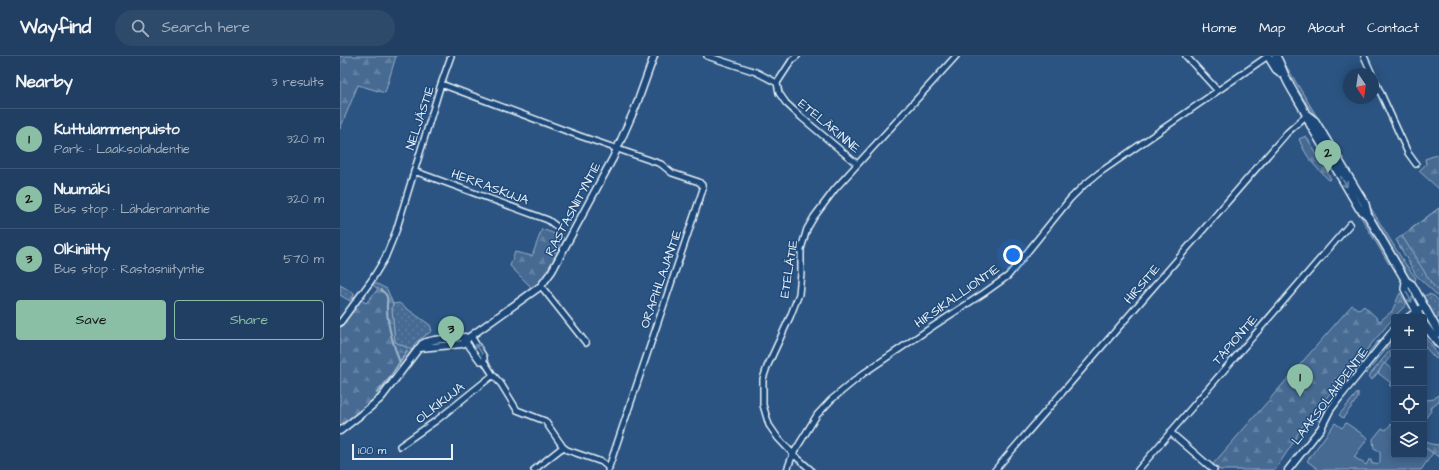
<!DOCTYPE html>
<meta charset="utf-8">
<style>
:root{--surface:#203f62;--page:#2d4a6b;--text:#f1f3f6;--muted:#a2afbe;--line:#3d5877;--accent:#8abfa5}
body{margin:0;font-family:"Architects Daughter",sans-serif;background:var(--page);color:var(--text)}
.controls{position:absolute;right:12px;bottom:12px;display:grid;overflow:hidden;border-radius:4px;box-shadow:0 2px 10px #0003}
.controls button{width:36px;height:36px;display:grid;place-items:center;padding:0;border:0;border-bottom:1px solid var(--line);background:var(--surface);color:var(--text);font:20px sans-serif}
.compass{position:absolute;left:1003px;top:12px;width:36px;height:36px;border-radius:50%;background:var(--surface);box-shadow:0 2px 10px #0003;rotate:167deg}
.scale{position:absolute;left:12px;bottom:10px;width:101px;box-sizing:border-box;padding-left:4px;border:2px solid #e8f1f8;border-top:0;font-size:11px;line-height:14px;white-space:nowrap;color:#e8f1f8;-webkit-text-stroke:3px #1f4a7a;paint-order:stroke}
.you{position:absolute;left:673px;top:199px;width:14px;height:14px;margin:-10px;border:3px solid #fff;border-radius:50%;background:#1a73e8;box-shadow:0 0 0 6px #1a73e833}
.badge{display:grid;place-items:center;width:26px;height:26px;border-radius:50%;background:var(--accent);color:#111;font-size:13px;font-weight:700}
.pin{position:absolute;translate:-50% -33px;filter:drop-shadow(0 1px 2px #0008)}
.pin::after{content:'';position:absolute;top:21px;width:14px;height:12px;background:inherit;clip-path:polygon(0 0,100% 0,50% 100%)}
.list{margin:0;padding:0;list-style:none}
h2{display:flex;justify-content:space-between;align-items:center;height:52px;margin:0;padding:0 16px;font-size:17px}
h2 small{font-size:13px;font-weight:400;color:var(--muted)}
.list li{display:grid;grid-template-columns:26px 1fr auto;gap:12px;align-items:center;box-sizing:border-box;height:60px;padding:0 16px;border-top:1px solid var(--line)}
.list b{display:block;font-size:15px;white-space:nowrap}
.list p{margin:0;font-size:13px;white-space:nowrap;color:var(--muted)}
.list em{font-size:13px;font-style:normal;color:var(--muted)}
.actions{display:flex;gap:8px;padding:12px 16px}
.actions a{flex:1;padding:9px 0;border:1px solid var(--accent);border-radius:4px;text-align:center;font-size:14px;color:var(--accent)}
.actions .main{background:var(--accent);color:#111}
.icon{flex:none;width:22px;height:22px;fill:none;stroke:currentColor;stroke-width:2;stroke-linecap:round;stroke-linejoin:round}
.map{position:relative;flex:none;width:1099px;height:414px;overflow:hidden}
header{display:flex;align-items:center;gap:24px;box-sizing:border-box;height:56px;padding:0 20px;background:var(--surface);border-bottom:1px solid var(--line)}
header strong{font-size:19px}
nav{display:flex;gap:22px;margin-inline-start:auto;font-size:14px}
.search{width:280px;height:36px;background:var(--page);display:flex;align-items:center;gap:10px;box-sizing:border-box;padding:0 14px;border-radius:22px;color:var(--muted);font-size:15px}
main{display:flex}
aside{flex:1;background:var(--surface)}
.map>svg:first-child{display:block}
.grass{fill:url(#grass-dots);stroke:#98aec6}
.forest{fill:url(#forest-firs);stroke:#98aec6}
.garden{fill:#476b93;stroke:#98aec6}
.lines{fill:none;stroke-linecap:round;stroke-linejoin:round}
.stream{stroke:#a0b6cb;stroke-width:2}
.minor-casing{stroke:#e8f1f8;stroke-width:8}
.tertiary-casing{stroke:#e8f1f8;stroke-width:9}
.secondary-casing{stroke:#e8f1f8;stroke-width:10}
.minor{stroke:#1f4a7a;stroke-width:5}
.tertiary{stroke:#1f4a7a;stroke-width:6}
.secondary{stroke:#1f4a7a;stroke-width:7}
.oneway{stroke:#6f8dac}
.labels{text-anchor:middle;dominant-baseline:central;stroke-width:3;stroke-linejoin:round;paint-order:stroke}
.street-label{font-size:13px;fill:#e8f1f8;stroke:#1f4a7a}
</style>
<header>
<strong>Wayfind</strong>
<div class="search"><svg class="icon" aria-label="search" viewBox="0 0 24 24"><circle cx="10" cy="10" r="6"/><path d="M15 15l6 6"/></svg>Search here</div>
<nav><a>Home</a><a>Map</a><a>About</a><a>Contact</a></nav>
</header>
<main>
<aside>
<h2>Nearby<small>3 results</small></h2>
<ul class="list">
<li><span class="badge">1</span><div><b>Kuttulammenpuisto</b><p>Park · Laaksolahdentie</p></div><em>320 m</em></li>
<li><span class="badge">2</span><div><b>Nuumäki</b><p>Bus stop · Lähderannantie</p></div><em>320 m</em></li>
<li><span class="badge">3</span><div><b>Olkiniitty</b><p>Bus stop · Rastasniityntie</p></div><em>570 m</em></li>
</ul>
<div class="actions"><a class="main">Save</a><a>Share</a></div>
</aside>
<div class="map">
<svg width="1099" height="414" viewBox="0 0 1099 414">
<defs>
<pattern id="grass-dots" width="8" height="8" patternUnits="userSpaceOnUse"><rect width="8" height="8" fill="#476b93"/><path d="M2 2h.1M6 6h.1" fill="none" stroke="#6281a3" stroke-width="1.8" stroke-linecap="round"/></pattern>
<pattern id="forest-firs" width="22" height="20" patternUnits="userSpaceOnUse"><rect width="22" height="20" fill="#476b93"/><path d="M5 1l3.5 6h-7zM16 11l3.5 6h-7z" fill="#6281a3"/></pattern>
</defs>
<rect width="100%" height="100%" fill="#2b5482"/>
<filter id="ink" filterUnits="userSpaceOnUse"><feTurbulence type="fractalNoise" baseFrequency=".025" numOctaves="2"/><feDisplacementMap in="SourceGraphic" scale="8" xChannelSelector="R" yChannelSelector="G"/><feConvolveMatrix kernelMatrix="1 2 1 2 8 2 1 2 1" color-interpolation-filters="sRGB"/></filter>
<g filter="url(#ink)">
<path class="grass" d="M 945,8 L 979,64 L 978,64 L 964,44 L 944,9 Z
M 1025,146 L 1027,146 L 1064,206 L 1076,222 L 1074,227 L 1072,227 Z
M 1099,152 L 1099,241 L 1076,219 L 1056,184 Z
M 1021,157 L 1032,173 L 1051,206 L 1049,208 L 1019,158 Z
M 0,229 L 14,237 L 14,239 L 10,245 L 0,239 Z
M 1082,237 L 1084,240 L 1089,238 L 1094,240 L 1099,245 L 1099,261 L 1095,263 L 1080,238 Z
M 59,247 L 90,269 L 92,275 L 76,286 L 72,294 L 55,286 L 52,253 L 53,248 Z
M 1084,281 L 1092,289 L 1098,301 L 1096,303 L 1084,290 Z
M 1054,282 L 1054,284 L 1026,318 L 1025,315 L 1045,291 Z
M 1038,285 L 1040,286 L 987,352 L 980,366 L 975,362 Z
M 1054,289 L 1054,296 L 1032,324 L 1029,320 Z
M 1018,336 L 1018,342 L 1003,362 L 999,359 Z"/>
<path class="forest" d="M 0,0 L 56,0 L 45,37 L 18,29 L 0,73 Z
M 966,80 L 991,123 L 989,124 C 975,111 966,101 959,83 Z
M 1099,98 L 1099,133 L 1079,115 L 1086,108 L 1085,103 Z
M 1099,152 L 1099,235 L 1092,228 L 1062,180 Z
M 202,173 L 223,181 L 224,185 L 204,220 L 193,233 L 170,210 L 175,196 L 192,200 Z
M 31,225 L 47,233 L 53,248 L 52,253 L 55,286 L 72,294 L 52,323 L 35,343 L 0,371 L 0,272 L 21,244 L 26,247 L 38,233 L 30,227 Z
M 1060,237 L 1066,246 L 1066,249 L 1054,261 L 962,371 L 951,390 L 935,414 L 880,414 L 873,408 L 1012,249 L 1019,254 L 1024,250 L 1040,265 L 1052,255 Z
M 1099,338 L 1099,345 L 1090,352 L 1091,355 L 1084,364 L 1084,354 L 1085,352 L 1084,351 L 1084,341 L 1088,344 L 1094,343 Z
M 1084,384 L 1091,388 L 1099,389 L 1099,401 L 1084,391 Z"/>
<path class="garden" d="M 1044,307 L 1054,315 L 1054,333 L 1049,329 L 1051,327 L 1038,317 Z
M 995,367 L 1002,372 L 1006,367 L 1028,382 L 1014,401 L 1026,409 L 1029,404 L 1031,404 L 1032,408 L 1040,407 L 1040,395 L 1037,395 L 1037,393 L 1034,393 L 1033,383 L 1042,372 L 1046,374 L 1051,368 L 1054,370 L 1054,399 L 1084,399 L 1084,391 L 1093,397 L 1081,414 L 979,414 L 967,405 Z"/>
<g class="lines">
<path class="stream" d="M 41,234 C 51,241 46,244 47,254 C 48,273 54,290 60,307
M 37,337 L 49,323 L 67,295"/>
<g class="minor-casing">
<path id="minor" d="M 367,0 L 416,16 L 437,27 L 452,4 L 457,0
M 616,0 L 495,133 L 474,161 L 467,173 L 461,193 L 461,217 L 459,238 L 450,261 L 427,311 L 423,323 L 423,349 L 429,369 L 438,382 L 453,398 L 477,359 L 491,344 L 524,317 L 595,269 L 644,237 L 668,220 L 730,143 L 744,129 L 759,117 L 928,0
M 846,0 L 877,34
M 1024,0 L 1032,18
M 1033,20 L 1068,97 L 1076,108
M 437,27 L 439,37 L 446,47 L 461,61 L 517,108
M 101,28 L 111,0
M 74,115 L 208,164 L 216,170
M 201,230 L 246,287
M 0,267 L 31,225 L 45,202 L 56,175 L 101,28 L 240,80 L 321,108 L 332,117 L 359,126 L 362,129 L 363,133 L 268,414
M 131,280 L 144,301 L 144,305 L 153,319 L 161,328 L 177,354 L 205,365 L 223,391 L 227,394 L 262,406 L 269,412
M 126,286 L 140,305 L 144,305
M 830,376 L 874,414
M 60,390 L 97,364 L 153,319
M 194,414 L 223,391
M 447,414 L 453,398 L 471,414
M 655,414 L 947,77 L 967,59
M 798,414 L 1010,168"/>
</g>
<g class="tertiary-casing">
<path id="tertiary" d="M 1069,261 L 1084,250
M 80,292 L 122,288 L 126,286 L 128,282 L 201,230 L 212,215 L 273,102 L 296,50 L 314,0
M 0,375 L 28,353 L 41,342 L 82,288 L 86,286 L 94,284 L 125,281 L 128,282
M 948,414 L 981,372 L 990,354 L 999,342 L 1054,274"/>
</g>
<g class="secondary-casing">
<path id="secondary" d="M 928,0 L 936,13 L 945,20
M 936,0 C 940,7 942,13 945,20 C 952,37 965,51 970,68 L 1019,152 L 1028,160 L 1066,225 L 1072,229 L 1099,277
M 967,59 L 975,65 L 1025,148 L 1028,160
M 1066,225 L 1065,233 L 1080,261
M 1084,268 L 1099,288"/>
</g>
<use href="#minor" class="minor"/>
<use href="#tertiary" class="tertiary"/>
<use href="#secondary" class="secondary"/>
</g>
<defs><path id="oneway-shaft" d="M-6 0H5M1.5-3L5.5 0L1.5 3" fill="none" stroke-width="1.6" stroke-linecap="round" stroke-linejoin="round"/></defs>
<g class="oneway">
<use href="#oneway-shaft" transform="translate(1004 126) rotate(59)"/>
<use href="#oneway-shaft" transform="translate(1069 241) rotate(63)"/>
<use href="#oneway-shaft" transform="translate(139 293) rotate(-123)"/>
</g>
</g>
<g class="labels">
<g class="street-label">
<text transform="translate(80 62) rotate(-72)">NELJÄSTIE</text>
<text transform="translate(489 70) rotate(40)">ETELÄRINNE</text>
<text transform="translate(150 131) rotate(20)">HERRASKUJA</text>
<text transform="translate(233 153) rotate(-62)">RASTASNIITYNTIE</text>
<text transform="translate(449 213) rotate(-81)">ETELÄTIE</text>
<text transform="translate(321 223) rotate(-71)">ORAPIHLAJANTIE</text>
<text transform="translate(802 228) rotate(-49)">HIRSITIE</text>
<text transform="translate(617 240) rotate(-35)">HIRSIKALLIONTIE</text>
<text transform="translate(895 284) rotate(-49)">TAPIONTIE</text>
<text transform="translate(990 340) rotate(-53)">LAAKSOLAHDENTIE</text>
<text transform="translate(100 347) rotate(-38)">OLKIKUJA</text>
</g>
</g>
</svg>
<div class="controls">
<button>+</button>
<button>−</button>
<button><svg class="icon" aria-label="locate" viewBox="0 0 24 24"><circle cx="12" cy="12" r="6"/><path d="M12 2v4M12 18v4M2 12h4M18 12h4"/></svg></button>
<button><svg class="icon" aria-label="layers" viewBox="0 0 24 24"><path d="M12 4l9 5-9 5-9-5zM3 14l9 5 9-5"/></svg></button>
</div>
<svg class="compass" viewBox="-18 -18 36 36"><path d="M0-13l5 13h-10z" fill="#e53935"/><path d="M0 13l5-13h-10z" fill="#a2afbe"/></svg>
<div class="scale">100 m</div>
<div class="you"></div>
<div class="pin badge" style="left:960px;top:341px">1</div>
<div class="pin badge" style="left:988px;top:117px">2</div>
<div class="pin badge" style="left:111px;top:293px">3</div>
</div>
</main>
